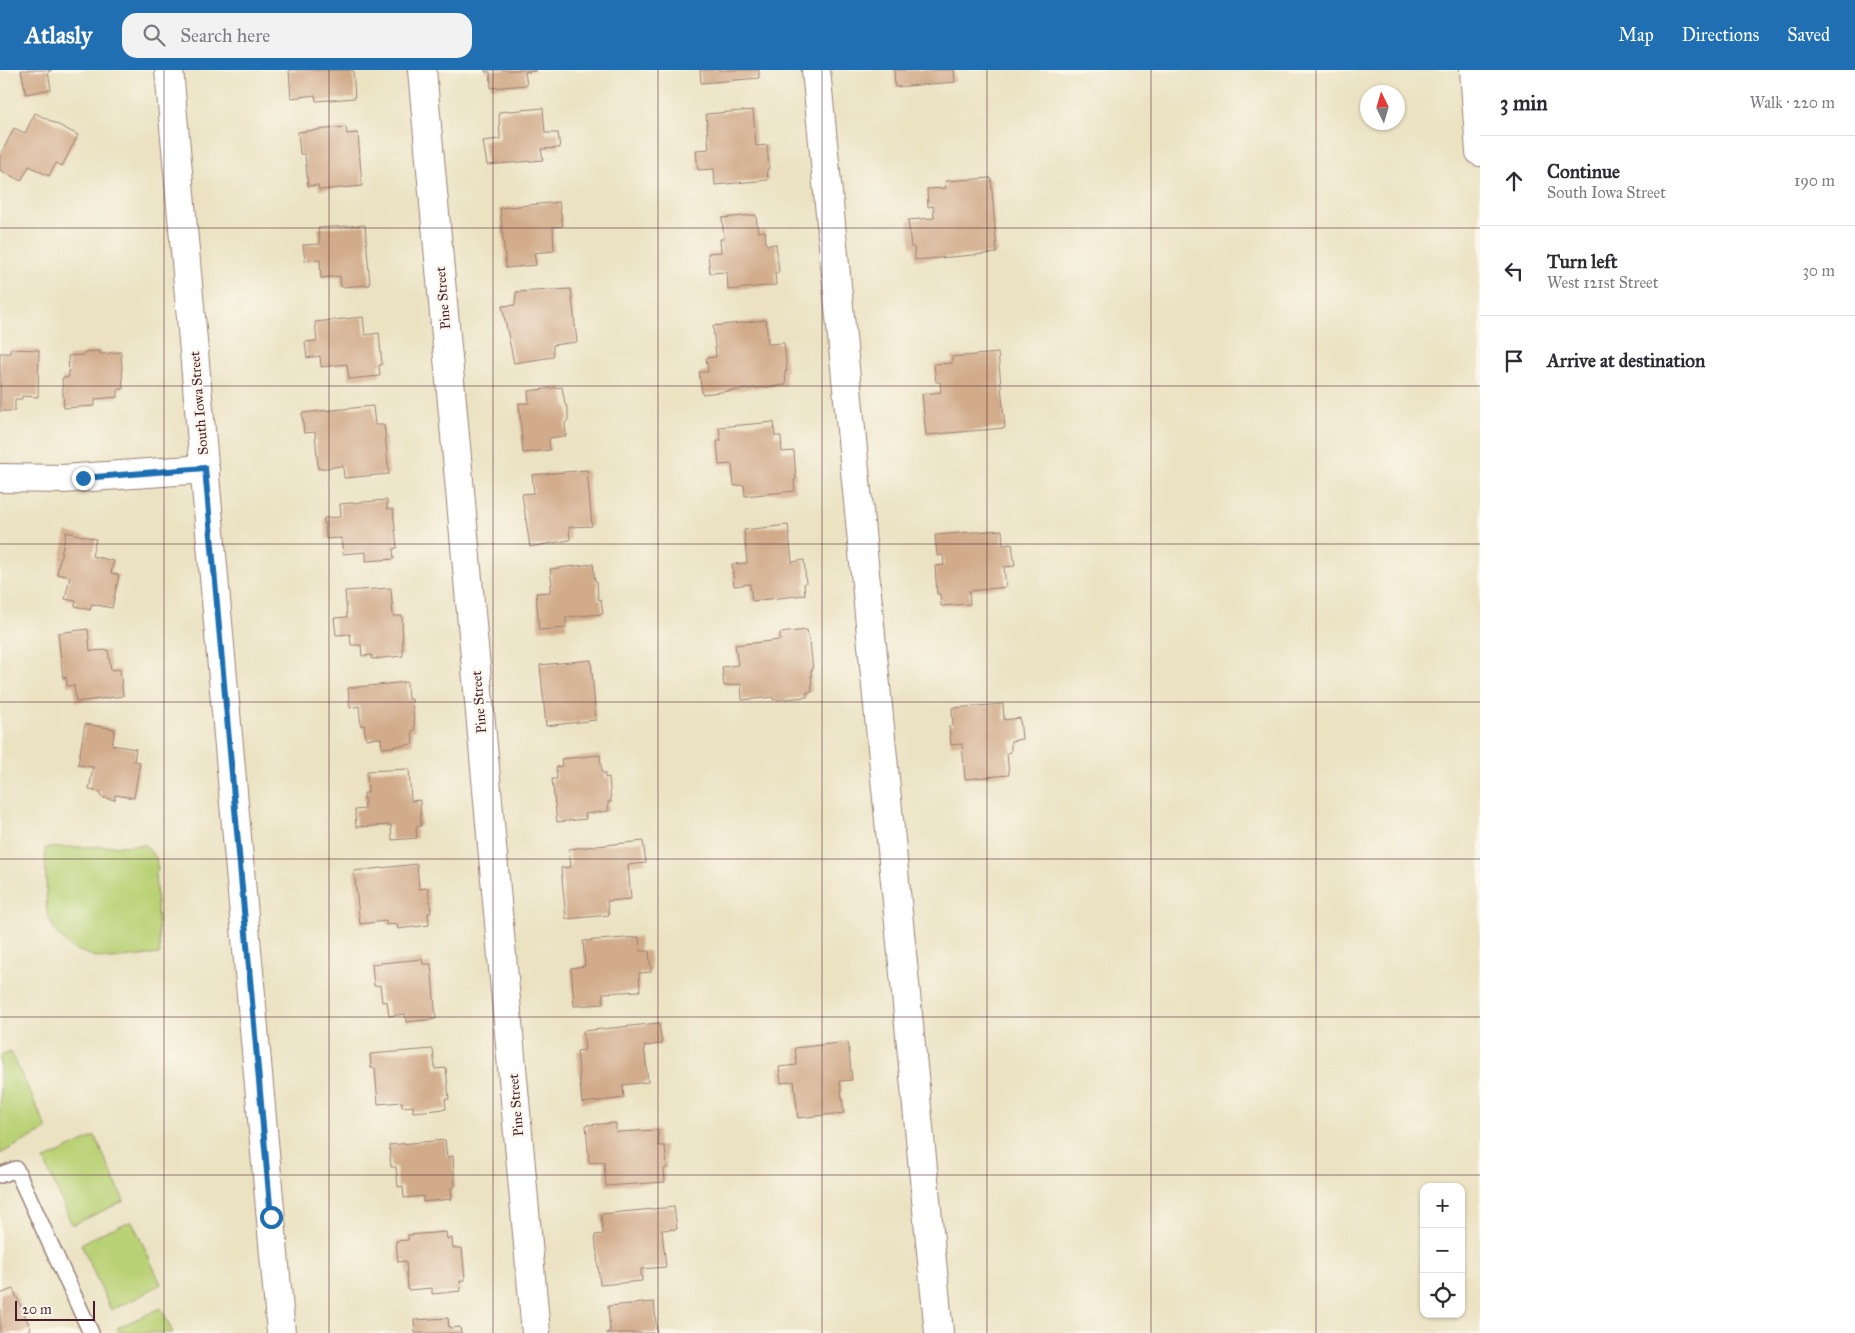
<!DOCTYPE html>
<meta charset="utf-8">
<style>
:root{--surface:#fff;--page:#f2f2f3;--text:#2b2b33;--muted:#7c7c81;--line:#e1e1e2;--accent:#1f6fb2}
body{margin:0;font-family:"IM FELL Great Primer",serif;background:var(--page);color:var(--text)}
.controls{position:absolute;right:15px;bottom:15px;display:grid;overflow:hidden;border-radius:10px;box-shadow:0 1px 4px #0004}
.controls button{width:45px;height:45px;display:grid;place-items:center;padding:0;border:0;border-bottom:1px solid var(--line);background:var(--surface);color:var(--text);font:25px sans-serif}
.compass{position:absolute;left:1360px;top:15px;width:45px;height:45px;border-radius:50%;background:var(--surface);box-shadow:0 1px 4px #0004;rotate:355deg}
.scale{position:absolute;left:15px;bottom:12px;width:80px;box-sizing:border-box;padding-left:5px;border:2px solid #4a1f2b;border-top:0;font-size:14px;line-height:18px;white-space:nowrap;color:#4a1f2b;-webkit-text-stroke:4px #fbf7ec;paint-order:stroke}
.stop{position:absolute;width:15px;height:15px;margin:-11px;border:4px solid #1f6fb2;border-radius:50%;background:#fff}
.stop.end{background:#1f6fb2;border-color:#fff;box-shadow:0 1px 5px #0008}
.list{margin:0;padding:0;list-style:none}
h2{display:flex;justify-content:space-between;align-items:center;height:65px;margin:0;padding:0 20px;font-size:21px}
h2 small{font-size:16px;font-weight:400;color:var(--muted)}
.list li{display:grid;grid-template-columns:32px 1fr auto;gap:15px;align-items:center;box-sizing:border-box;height:90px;padding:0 20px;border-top:1px solid var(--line)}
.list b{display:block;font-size:19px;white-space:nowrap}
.list p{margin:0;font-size:16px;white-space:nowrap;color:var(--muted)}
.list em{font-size:16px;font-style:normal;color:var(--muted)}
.icon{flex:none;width:28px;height:28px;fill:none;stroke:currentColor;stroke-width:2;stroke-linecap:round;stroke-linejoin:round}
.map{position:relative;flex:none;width:1480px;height:1263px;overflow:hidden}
header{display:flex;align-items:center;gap:30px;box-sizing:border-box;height:70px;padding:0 25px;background:var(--accent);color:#fff}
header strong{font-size:24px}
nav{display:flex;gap:28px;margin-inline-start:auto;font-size:18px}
.search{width:350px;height:45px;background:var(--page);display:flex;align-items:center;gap:12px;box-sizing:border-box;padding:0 18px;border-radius:15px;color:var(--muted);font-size:19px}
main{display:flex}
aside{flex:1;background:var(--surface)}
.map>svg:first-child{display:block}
.green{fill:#b9d175;stroke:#827850}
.building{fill:#d2ab8a}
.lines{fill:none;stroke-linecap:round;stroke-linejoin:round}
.service-casing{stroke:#9a8076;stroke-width:18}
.minor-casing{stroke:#9a8076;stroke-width:30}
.tertiary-casing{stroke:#9a8076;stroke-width:30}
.service{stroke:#fff;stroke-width:15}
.minor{stroke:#fff;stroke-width:28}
.tertiary{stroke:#fff;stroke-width:28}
.route{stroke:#1f6fb2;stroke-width:6}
.grid{fill:none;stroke:#4a1f2b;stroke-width:1;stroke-opacity:0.55}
.labels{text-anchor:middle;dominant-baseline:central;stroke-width:4.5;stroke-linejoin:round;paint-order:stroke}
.street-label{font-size:14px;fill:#4a1f2b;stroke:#fbf7ec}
</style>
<header>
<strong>Atlasly</strong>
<div class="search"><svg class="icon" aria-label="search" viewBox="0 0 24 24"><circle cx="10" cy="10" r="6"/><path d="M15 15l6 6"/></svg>Search here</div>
<nav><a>Map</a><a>Directions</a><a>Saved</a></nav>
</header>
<main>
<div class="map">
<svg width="1480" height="1263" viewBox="0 0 1480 1263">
<rect width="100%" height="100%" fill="#fbf7ec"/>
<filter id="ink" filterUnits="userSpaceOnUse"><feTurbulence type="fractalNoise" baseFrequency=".02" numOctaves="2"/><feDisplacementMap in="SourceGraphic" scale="10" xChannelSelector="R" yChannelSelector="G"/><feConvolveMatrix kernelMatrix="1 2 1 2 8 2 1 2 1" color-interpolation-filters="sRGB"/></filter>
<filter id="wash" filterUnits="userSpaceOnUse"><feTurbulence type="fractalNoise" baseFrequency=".0096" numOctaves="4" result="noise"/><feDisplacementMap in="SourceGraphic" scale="20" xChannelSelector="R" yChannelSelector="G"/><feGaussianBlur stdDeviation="1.12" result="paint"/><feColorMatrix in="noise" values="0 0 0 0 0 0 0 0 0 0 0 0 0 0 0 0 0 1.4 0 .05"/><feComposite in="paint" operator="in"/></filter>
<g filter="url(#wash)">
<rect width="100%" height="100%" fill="#ebe2c2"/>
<path class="green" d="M 145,775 L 156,788 L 158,800 L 155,803 L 160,884 L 111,889 L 96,887 L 73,879 L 56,863 L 47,844 L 45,778 Z
M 11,982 L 47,1059 L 0,1084 L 0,986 Z
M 95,1066 L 124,1131 L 72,1155 L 44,1090 Z
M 132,1151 L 161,1214 L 137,1228 L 111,1240 L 81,1174 L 106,1161 Z
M 161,1238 L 173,1263 L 120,1263 L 117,1258 Z"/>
<g id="blocks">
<path class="building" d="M 21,0 L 52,0 L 48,2 L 51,19 L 26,24 Z
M 289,0 L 353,0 L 355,28 L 316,31 L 315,25 L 291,28 Z
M 485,0 L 536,0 L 536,1 L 525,2 L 527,15 L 491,18 L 490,2 L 485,2 Z
M 700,0 L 759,0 L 759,8 L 701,13 Z
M 894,0 L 954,0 L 955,12 L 895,17 Z
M 543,38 L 545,63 L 558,63 L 560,78 L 541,79 L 543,90 L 487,95 L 483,71 L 500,69 L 499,42 Z
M 753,40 L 756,76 L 767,75 L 769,99 L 767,99 L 768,110 L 715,115 L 714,99 L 698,100 L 696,80 L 709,79 L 706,44 Z
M 35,43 L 78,65 L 62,96 L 56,93 L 49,106 L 29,96 L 21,111 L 0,100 L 0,86 L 14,58 L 25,63 Z
M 346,57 L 347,64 L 358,63 L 362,116 L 319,120 L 318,115 L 308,116 L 305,84 L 300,84 L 298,62 Z
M 991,108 L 997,183 L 915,190 L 914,177 L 911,177 L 908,150 L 934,148 L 933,136 L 928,137 L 927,119 L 946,118 L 945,111 Z
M 559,132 L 563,156 L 553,157 L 554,181 L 534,183 L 536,195 L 506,198 L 500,138 Z
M 756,145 L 758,162 L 765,161 L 766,175 L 776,174 L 779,203 L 775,203 L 776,215 L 728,220 L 727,202 L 710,203 L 708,183 L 721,182 L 720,169 L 724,169 L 722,148 Z
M 365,155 L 370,215 L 341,217 L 340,206 L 321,208 L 320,190 L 305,191 L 303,175 L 320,174 L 318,158 Z
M 571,219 L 577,272 L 553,275 L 553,287 L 514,293 L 502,236 L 515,235 L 516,222 Z
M 363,247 L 365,265 L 379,263 L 382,295 L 379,295 L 380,306 L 349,309 L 347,294 L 321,297 L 320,286 L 307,288 L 305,272 L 317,271 L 315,252 Z
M 766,250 L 768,274 L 784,273 L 787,301 L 785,301 L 786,315 L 702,324 L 699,302 L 708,302 L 706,288 L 716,287 L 713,256 Z
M 10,279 L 39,280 L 38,327 L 22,326 L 22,329 L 15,329 L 15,341 L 0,341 L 0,283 L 10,283 Z
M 100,281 L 100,284 L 121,282 L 123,319 L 118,319 L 118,327 L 95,329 L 95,336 L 64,338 L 62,308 L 69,307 L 68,286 L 84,285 L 84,282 Z
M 998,283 L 1005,358 L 926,365 L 922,324 L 941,322 L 940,312 L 936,312 L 934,294 L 952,293 L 952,287 Z
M 562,317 L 565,334 L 568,338 L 568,350 L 565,353 L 566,366 L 549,368 L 550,380 L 523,383 L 519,333 L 529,333 L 528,321 Z
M 373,336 L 375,355 L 384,355 L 389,404 L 344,408 L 343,396 L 318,399 L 315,362 L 304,363 L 302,343 Z
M 774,352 L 775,366 L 781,366 L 782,382 L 794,381 L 796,409 L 794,410 L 795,421 L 745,426 L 744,415 L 734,416 L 732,394 L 719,395 L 717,371 L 721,371 L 719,357 Z
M 587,400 L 592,456 L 569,457 L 570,470 L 530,477 L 522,424 L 534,423 L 532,405 Z
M 387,430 L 387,439 L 393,439 L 397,478 L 393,479 L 394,489 L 366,491 L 366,482 L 343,484 L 341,468 L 326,469 L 324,448 L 341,447 L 340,434 Z
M 788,455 L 792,492 L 804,490 L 806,513 L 804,514 L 805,525 L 752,531 L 750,514 L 734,516 L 732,494 L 747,493 L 744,460 Z
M 1002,460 L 1003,475 L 1012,474 L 1015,496 L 1004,497 L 1006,517 L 969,521 L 970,534 L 941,536 L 940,524 L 937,524 L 935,496 L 944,495 L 943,485 L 937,486 L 935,465 Z
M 66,462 L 96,469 L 92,486 L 114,491 L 111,503 L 119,505 L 112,538 L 92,534 L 90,540 L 75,536 L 76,531 L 65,529 L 70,507 L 57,504 Z
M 593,494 L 595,511 L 597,511 L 598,529 L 601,530 L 603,544 L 566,547 L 566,558 L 539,560 L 536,523 L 550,522 L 550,515 L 552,515 L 550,499 Z
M 391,518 L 393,546 L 402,546 L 403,586 L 372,589 L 372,585 L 362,586 L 361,575 L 351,575 L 350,564 L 336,565 L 334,548 L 347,547 L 345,521 Z
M 88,559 L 90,581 L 108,580 L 111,600 L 120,599 L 123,626 L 76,632 L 74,615 L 67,616 L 66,607 L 63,608 L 58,563 Z
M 807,560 L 809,572 L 810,572 L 813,600 L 811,600 L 812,622 L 807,622 L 807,627 L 773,630 L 773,627 L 742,630 L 741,614 L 724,616 L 722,597 L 738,595 L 735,575 L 780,570 L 780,563 Z
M 591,590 L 596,650 L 546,656 L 540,595 Z
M 407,612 L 408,629 L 412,629 L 415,660 L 412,661 L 413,674 L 382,678 L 381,668 L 366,669 L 364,655 L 361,656 L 359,636 L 350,638 L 348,618 Z
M 1003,634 L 1004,650 L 1020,648 L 1022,669 L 1011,671 L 1011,682 L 1007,683 L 1009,705 L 965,709 L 962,674 L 951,675 L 949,656 L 953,655 L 952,638 Z
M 85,654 L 115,659 L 112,675 L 136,679 L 134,691 L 140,692 L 134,728 L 115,725 L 115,730 L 101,727 L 101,722 L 89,720 L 93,697 L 78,695 Z
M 600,685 L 602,703 L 605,703 L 605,708 L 609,707 L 611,732 L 608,732 L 609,741 L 585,744 L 586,749 L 557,752 L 552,709 L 557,709 L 556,697 L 562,696 L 561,689 Z
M 409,699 L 411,731 L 420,730 L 421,756 L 416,757 L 417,768 L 392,770 L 391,755 L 356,757 L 355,740 L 365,739 L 364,723 L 368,723 L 367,701 Z
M 643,771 L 646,793 L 628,795 L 631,829 L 607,831 L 609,845 L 566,849 L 561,798 L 571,797 L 569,779 Z
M 417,794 L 419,819 L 428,818 L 431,843 L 428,843 L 429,855 L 398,859 L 397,854 L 386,855 L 386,851 L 360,854 L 354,801 Z
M 639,867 L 640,881 L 649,881 L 651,902 L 639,903 L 640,921 L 603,923 L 603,934 L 574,936 L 571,898 L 585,896 L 583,871 Z
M 422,889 L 423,894 L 431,894 L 436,949 L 406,952 L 405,944 L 389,946 L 387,931 L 382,932 L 380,915 L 374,916 L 372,894 Z
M 659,953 L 662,974 L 644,976 L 648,1012 L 623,1015 L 624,1028 L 582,1033 L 577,981 L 585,980 L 583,961 Z
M 848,972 L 852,1010 L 840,1011 L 844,1043 L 798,1048 L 794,1011 L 781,1013 L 779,997 L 797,995 L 795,978 Z
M 433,979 L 435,999 L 446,998 L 449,1029 L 445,1029 L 446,1039 L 413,1042 L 413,1036 L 402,1037 L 402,1032 L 378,1034 L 375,998 L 371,998 L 370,984 Z
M 616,1053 L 616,1062 L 658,1060 L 659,1076 L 665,1076 L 667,1098 L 664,1099 L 665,1112 L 606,1116 L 604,1092 L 589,1093 L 586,1055 Z
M 445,1070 L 447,1087 L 453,1086 L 455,1117 L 451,1118 L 452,1129 L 423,1132 L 423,1126 L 404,1128 L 403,1116 L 398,1117 L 396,1097 L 391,1097 L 389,1075 Z
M 674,1137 L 677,1159 L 662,1160 L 666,1197 L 641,1199 L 642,1211 L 600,1215 L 595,1165 L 603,1164 L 601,1144 Z
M 446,1162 L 447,1169 L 452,1168 L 453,1178 L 462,1178 L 465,1210 L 460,1211 L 461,1221 L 432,1224 L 432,1218 L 408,1220 L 406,1191 L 398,1192 L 396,1171 L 408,1170 L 408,1165 Z
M 13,1219 L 31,1259 L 22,1263 L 0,1263 L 0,1224 Z
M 654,1232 L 657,1263 L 606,1263 L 610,1261 L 608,1236 Z
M 448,1248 L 449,1258 L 460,1257 L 461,1263 L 415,1263 L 414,1250 Z"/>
</g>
</g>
<g filter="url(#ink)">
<use href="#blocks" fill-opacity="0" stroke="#9a8076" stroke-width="1"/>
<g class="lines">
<g class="service-casing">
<path id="service" d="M 0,1105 L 16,1099 L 91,1263"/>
</g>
<g class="minor-casing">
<path id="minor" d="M 422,0 L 536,1263
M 816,0 L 939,1263
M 1474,0 L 1480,82
M 0,408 L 63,409 L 205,399"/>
</g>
<g class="tertiary-casing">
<path id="tertiary" d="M 169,0 L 281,1263"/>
</g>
<use href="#service" class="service"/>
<use href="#minor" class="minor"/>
<use href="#tertiary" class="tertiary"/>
</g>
</g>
<g class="lines" filter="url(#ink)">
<path class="route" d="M 83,408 L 205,398 L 271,1147"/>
</g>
<path class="grid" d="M 164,0 L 164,1263M 329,0 L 329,1263M 493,0 L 493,1263M 658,0 L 658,1263M 822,0 L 822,1263M 987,0 L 987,1263M 1151,0 L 1151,1263M 1316,0 L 1316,1263M 0,158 L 1480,158M 0,316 L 1480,316M 0,474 L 1480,474M 0,632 L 1480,632M 0,789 L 1480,789M 0,947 L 1480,947M 0,1105 L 1480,1105"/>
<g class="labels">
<g class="street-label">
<text transform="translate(443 228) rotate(-95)">Pine Street</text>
<text transform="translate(199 333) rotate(-95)">South Iowa Street</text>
<text transform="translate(479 632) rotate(-95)">Pine Street</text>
<text transform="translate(516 1035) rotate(-95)">Pine Street</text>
</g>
</g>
</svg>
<div class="controls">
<button>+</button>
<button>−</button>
<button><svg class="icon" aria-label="locate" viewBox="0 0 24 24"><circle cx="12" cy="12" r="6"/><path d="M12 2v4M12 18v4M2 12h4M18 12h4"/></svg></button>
</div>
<svg class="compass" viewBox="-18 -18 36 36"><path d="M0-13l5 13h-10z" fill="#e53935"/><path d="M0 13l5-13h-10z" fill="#7c7c81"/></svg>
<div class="scale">20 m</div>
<div class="stop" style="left:271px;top:1147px"></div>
<div class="stop end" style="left:83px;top:408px"></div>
</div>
<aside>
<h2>3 min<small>Walk · 220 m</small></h2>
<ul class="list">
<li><svg class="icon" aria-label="ahead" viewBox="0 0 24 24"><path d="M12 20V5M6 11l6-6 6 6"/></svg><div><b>Continue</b><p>South Iowa Street</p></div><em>190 m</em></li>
<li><svg class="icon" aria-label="left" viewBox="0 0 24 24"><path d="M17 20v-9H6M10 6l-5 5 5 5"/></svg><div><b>Turn left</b><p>West 121st Street</p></div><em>30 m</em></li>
<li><svg class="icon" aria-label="arrive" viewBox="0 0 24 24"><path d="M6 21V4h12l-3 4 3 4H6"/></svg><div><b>Arrive at destination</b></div></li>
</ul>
</aside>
</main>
